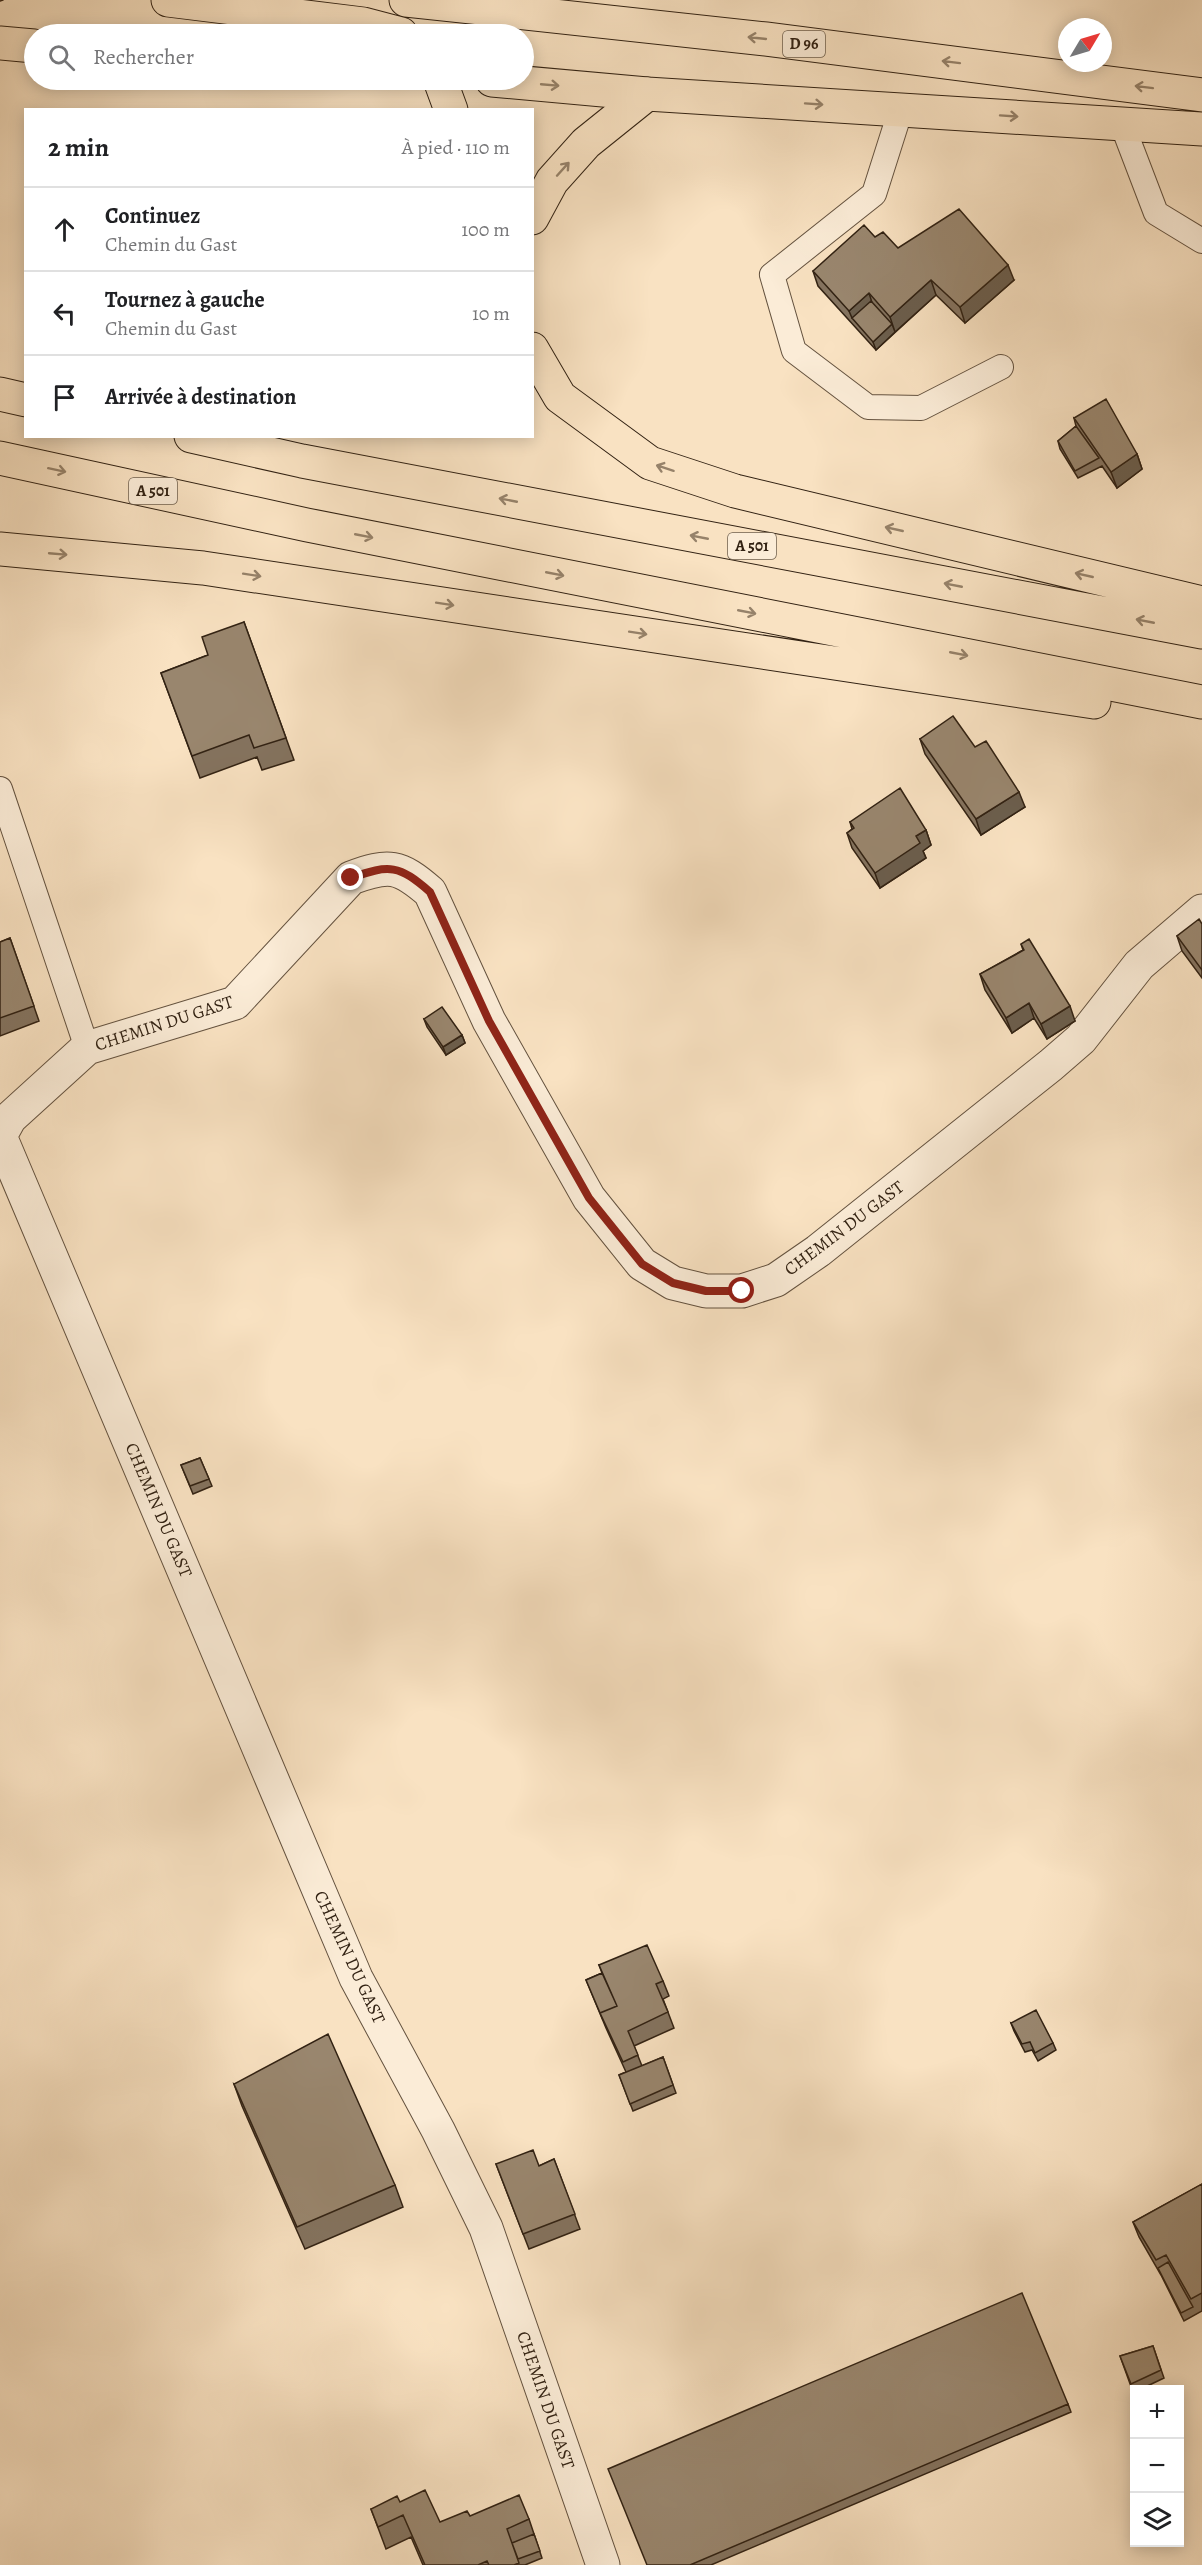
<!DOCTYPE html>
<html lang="fr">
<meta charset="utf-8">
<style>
:root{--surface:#fff;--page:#f2f2f2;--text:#202124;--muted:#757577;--line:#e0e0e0}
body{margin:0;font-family:Alegreya,serif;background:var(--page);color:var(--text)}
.controls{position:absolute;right:18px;bottom:18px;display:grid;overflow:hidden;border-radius:0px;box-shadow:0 3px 15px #0003}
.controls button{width:54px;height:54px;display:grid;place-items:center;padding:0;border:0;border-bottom:2px solid var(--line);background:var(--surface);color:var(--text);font:30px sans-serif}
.compass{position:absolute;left:1058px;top:18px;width:54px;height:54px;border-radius:50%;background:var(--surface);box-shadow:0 3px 15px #0003;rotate:52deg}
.stop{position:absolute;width:18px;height:18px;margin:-14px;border:4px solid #8f2418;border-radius:50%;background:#fff}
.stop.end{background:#8f2418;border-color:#fff;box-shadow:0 2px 6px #0008}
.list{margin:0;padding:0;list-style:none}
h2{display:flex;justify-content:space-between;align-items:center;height:78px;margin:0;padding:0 24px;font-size:26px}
h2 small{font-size:20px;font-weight:400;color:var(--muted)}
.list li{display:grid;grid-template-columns:39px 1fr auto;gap:18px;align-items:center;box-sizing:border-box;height:84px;padding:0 24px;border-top:2px solid var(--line)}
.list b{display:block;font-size:22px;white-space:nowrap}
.list p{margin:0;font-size:20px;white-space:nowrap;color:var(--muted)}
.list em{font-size:20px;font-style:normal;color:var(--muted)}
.icon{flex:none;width:33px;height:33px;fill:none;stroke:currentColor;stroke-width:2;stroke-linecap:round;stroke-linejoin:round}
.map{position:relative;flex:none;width:1202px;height:2565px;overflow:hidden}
.search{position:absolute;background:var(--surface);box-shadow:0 3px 15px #0003;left:24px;top:24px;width:510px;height:66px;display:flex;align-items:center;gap:15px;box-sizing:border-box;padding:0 21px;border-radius:33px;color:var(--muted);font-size:22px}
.panel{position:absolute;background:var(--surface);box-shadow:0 3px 15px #0003;left:24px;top:108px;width:510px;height:330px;border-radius:0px}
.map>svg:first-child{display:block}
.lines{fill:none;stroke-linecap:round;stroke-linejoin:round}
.service-casing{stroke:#64523f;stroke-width:26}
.minor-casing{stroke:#64523f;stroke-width:35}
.primary-casing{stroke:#322213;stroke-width:35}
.motorway-casing{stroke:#322213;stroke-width:35}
.service{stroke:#fbecd7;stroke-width:24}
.minor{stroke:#fbecd7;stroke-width:33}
.primary{stroke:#f9e2c2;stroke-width:33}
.motorway{stroke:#f9e2c2;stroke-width:33}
.tram{stroke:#322213;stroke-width:1.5}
.wall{fill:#84735f;stroke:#322213;stroke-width:1.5}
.shaded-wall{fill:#6b5e4d;stroke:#322213;stroke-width:1.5}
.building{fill:#99866e;stroke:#322213;stroke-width:1.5}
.oneway{stroke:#96826a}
.route{stroke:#8f2418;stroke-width:8}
.labels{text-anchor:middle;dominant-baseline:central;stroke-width:4.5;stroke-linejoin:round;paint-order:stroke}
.shield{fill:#fbecd7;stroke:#6e5f4e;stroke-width:1.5}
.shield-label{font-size:16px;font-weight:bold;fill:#322213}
.street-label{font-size:18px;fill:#322213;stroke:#fbecd7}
</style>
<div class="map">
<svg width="1202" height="2565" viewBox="0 0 1202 2565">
<rect width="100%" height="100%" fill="#f9e2c2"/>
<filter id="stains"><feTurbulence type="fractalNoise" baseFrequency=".00333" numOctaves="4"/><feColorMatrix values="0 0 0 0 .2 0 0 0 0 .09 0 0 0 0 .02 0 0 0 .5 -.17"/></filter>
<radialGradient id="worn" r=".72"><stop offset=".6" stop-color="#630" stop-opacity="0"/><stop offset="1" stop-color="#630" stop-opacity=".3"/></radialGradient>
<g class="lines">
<g class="service-casing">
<path id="service" d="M 901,109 L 874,194 L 772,275 L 794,351 L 868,407 L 921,408 L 1001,367
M 1122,124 L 1156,213 L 1202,241
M 0,789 L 87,1048"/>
</g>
<g class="minor-casing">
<path id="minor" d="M 603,2565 L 486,2228 L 438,2130 L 356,1978 L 0,1136 L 10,1118 L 87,1048 L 235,1003 L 351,878 C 389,864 399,865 430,892 L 489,1021 L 589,1198 L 642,1264 L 673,1283 L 706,1291 L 742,1291 L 776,1280 L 818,1251 L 1051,1065 L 1081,1039 L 1139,965 L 1202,911"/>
</g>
<g class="primary-casing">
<path id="primary" d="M 168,0 L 363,24 L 401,34
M 406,0 L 766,39 L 1202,95
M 0,43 L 34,46
M 492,80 L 647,94 L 1202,129"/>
</g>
<g class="motorway-casing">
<path id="motorway" d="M 440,80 L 451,110
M 532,218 L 552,181 L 586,143 L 647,94
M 532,349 L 560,397 L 650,463 L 735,491 L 1202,603
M 0,394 L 26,400
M 191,436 L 302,461 L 1202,632
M 0,458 L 307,525 L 1202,702
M 0,549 L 203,568 L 1094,702"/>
</g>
<use href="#service" class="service"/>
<use href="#minor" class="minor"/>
<use href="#primary" class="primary"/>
<use href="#motorway" class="motorway"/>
<path class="tram" d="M 0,1 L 3,0"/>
</g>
<path class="wall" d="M 875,237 L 898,248 L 1014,280 L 965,323 L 936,295 L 876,350 L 818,286 L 813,271 Z
M 1074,418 L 1137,454 L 1142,469 L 1117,488 L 1102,466 L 1078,478 L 1060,449 L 1058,441 L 1076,426 Z
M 244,622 L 294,760 L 262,770 L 257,757 L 200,778 L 161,673 L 208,655 Z
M 920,739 L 975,747 L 1025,807 L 981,835 L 925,754 Z
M 850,822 L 926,830 L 931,845 L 923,851 L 926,858 L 880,888 L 852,848 L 847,833 L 852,829 Z
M 1202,924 L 1202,978 L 1182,951 L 1177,936 Z
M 10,938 L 39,1021 L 0,1036 L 0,942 Z
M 1021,944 L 1075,1021 L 1047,1039 L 1034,1018 L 1012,1033 L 985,990 L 980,974 L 1023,950 Z
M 424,1019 L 462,1035 L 465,1043 L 446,1055 L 427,1027 Z
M 200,1458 L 212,1486 L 193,1494 L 181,1465 Z
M 599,1965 L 663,1981 L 669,1996 L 663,1999 L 674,2028 L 634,2046 L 642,2066 L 663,2057 L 676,2093 L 633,2111 L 619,2075 L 626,2072 L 606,2028 L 586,1980 L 602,1973 Z
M 1011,2023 L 1053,2043 L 1056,2050 L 1038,2061 L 1032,2050 L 1025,2052 L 1014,2031 Z
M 234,2084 L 395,2185 L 403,2207 L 305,2249 L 242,2106 Z
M 554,2159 L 580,2229 L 529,2249 L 496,2164 L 539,2166 Z
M 1202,2184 L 1202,2311 L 1184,2321 L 1161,2275 L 1139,2237 L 1133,2222 Z
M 1153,2346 L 1164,2378 L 1139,2390 L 1134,2390 L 1134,2392 L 1133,2392 L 1120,2356 Z
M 1068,2404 L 1071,2412 L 711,2565 L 647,2565 Z
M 400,2502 L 440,2522 L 470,2516 L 529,2519 L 542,2558 L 525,2565 L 423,2565 L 411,2537 L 386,2549 L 371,2509 Z"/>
<path class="shaded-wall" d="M 1008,265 L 1014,280 L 965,323 L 960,307 Z
M 931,280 L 936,295 L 895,332 L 890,317 Z
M 869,293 L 874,309 L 852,318 L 849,311 Z
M 892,324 L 895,332 L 876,350 L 873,342 Z
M 1137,454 L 1142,469 L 1117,488 L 1111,472 Z
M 1019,792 L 1025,807 L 981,835 L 976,819 Z
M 926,830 L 931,845 L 923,851 L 926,858 L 880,888 L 875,873 L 916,836 Z
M 1029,1003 L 1034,1018 L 1012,1033 L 1006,1018 Z
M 1070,1006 L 1075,1021 L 1047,1039 L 1041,1024 Z
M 462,1035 L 465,1043 L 446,1055 L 443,1047 Z"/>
<path class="building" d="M 959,209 L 1008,265 L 960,307 L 931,280 L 890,317 L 869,293 L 849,311 L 813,271 L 864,225 L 875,237 L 883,232 L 898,248 Z
M 871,301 L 892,324 L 873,342 L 852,318 Z
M 1106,399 L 1137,454 L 1111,472 L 1074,418 Z
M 1076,426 L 1099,458 L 1075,471 L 1058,441 Z
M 244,622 L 286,738 L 254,748 L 249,735 L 192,756 L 161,673 L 208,655 L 202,637 Z
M 953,716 L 975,747 L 986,741 L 1019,792 L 976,819 L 920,739 Z
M 900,788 L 926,830 L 916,836 L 920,843 L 875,873 L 847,833 L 854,828 L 850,822 Z
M 1199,919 L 1202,924 L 1202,970 L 1177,936 Z
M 10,938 L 34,1006 L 0,1018 L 0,942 Z
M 1029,939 L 1070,1006 L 1041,1024 L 1029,1003 L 1006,1018 L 980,974 L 1024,950 L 1021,944 Z
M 442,1007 L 462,1035 L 443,1047 L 424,1019 Z
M 200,1458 L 209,1479 L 190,1486 L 181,1465 Z
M 647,1945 L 663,1981 L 656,1984 L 668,2012 L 628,2031 L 638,2055 L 623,2062 L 600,2013 L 617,2006 L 599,1965 Z
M 602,1973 L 617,2006 L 600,2013 L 603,2020 L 586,1980 Z
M 1036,2010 L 1053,2043 L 1035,2053 L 1030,2042 L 1022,2044 L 1011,2023 Z
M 328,2034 L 395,2185 L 297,2227 L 234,2084 Z
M 663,2057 L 673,2085 L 630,2104 L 619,2075 Z
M 533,2150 L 539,2166 L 554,2159 L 575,2214 L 523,2234 L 496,2164 Z
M 1202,2184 L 1202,2293 L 1191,2299 L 1166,2255 L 1156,2260 L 1133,2222 Z
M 1168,2262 L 1193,2307 L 1181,2313 L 1158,2268 Z
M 1022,2293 L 1068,2404 L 690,2565 L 647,2565 L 608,2469 Z
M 1153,2346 L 1161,2370 L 1131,2384 L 1120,2356 Z
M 425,2490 L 440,2522 L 467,2511 L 470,2516 L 519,2495 L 529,2519 L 507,2529 L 519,2563 L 514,2565 L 489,2565 L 487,2561 L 478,2565 L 425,2565 L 403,2515 L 378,2527 L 371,2509 L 397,2496 L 400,2502 Z
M 534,2534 L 540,2551 L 518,2559 L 512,2543 Z"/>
<defs><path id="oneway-shaft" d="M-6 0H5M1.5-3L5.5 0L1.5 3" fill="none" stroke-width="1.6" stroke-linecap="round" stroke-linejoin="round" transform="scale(1.5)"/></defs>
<g class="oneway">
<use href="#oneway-shaft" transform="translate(757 38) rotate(-174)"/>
<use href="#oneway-shaft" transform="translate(951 62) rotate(-173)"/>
<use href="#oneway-shaft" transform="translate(550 85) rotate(5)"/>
<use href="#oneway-shaft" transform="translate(1144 87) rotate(-173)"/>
<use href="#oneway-shaft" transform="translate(814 104) rotate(4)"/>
<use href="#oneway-shaft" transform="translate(1009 116) rotate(4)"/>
<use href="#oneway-shaft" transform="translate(563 169) rotate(-48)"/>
<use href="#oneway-shaft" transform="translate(665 468) rotate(-162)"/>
<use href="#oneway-shaft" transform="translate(57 470) rotate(12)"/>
<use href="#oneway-shaft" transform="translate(508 500) rotate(-169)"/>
<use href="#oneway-shaft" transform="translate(894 529) rotate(-167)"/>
<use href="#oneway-shaft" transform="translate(364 536) rotate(11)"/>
<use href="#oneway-shaft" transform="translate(699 537) rotate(-169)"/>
<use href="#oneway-shaft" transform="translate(58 554) rotate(5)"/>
<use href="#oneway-shaft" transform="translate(555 574) rotate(11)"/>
<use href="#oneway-shaft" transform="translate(252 575) rotate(9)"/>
<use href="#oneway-shaft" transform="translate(1084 575) rotate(-167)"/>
<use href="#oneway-shaft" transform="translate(953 585) rotate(-169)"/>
<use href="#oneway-shaft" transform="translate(445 604) rotate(9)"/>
<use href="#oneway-shaft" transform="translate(747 612) rotate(11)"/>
<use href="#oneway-shaft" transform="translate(1145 621) rotate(-169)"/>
<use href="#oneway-shaft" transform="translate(638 633) rotate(9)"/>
<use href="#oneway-shaft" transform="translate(959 654) rotate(11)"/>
</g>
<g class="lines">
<path class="route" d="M 351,878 C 390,864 399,865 430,892 L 489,1021 L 589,1198 L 642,1264 L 673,1283 L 706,1291 L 742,1291"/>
</g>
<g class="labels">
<g class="shield">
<rect x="783" y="31" width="42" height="26" rx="4.5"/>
<rect x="129" y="478" width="48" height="26" rx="4.5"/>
<rect x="728" y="533" width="48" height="26" rx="4.5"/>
</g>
<g class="shield-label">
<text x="804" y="44">D 96</text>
<text x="153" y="491">A 501</text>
<text x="752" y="546">A 501</text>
</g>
<g class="street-label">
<text transform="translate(164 1023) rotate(-18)">CHEMIN DU GAST</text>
<text transform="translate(844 1228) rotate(-37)">CHEMIN DU GAST</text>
<text transform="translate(159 1510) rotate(67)">CHEMIN DU GAST</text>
<text transform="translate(350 1957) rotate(65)">CHEMIN DU GAST</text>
<text transform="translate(546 2400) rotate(71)">CHEMIN DU GAST</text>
</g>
</g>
<rect width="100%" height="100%" filter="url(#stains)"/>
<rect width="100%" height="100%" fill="url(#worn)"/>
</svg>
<div class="controls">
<button>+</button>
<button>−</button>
<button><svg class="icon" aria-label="layers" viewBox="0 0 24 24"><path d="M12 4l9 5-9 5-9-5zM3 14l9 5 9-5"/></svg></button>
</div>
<svg class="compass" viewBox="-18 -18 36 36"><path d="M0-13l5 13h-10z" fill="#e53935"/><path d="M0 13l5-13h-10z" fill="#757577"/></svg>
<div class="stop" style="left:742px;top:1291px"></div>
<div class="stop end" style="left:351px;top:878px"></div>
<div class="search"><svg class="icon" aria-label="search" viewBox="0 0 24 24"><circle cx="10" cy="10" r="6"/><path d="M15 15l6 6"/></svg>Rechercher</div>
<section class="panel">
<h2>2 min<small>À pied · 110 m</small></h2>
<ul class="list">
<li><svg class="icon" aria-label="ahead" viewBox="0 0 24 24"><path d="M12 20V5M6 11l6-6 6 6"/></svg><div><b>Continuez</b><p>Chemin du Gast</p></div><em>100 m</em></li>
<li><svg class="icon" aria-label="left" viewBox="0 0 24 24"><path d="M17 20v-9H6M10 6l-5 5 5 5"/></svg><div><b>Tournez à gauche</b><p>Chemin du Gast</p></div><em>10 m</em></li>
<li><svg class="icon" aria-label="arrive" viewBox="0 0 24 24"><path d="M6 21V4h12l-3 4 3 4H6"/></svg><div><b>Arrivée à destination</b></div></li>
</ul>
</section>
</div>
